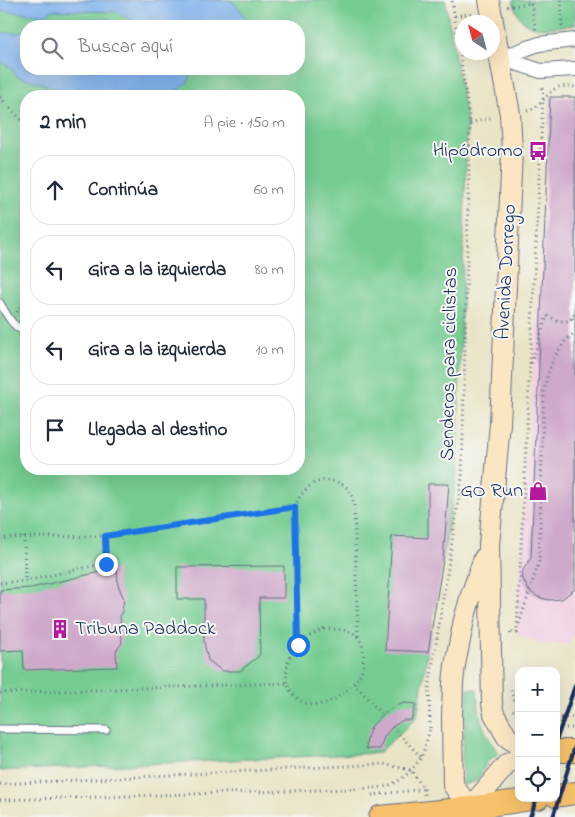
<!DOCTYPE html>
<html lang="es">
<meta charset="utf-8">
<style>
:root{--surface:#fff;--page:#f2f2f3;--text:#1f2937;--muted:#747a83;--line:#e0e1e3}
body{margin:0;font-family:"Indie Flower",sans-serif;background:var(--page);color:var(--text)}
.controls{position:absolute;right:15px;bottom:15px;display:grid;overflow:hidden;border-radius:10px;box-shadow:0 5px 20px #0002}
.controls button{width:45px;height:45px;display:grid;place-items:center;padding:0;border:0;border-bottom:1px solid var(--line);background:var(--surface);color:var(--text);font:25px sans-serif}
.compass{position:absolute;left:455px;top:15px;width:45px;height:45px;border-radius:50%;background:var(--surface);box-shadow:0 5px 20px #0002;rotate:324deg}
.stop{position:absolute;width:15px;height:15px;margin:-11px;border:4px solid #1a73e8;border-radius:50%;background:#fff}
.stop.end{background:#1a73e8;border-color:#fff;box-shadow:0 1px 5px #0008}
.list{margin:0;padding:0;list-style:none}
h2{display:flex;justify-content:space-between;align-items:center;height:65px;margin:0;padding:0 20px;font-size:21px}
h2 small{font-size:16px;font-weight:400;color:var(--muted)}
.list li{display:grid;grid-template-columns:32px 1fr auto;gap:15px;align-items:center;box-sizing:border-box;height:70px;margin:0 10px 10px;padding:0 10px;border:1px solid var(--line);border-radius:20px}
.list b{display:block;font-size:19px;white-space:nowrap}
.list em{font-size:16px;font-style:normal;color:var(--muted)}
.icon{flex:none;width:28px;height:28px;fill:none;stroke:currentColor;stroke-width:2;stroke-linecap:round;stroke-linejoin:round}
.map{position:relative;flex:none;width:575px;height:817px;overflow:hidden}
.search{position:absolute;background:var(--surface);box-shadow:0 5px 20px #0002;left:20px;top:20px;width:285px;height:55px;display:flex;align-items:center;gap:12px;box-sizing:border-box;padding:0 18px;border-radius:20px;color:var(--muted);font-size:19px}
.panel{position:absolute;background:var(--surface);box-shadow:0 5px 20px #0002;left:20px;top:90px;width:285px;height:385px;border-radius:20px}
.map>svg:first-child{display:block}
.built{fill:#f1d0e3}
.green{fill:#74cc92;stroke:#487e78;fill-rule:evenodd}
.water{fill:#81b3ed;stroke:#4e71a6}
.building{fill:#cea9ca}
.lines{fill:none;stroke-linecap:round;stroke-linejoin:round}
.service-casing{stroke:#636e82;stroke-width:9}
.minor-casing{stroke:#636e82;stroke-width:16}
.secondary-casing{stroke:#636e82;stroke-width:22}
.primary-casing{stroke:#636e82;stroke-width:24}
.path{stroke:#636e82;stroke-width:3;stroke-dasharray:1 4;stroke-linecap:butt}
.service{stroke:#fff;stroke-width:7}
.minor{stroke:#fff;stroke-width:14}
.secondary{stroke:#fbe6c4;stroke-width:20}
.primary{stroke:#f6c16b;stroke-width:22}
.rail{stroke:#1b2f5e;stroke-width:4}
.route{stroke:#1a73e8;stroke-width:6}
.labels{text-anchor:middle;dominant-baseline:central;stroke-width:4;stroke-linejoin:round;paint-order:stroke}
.poi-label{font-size:20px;fill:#1b2f5e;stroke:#f6f6f2;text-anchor:end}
.street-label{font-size:20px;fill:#1b2f5e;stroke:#f6f6f2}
</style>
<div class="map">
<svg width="575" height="817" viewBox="0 0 575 817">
<rect width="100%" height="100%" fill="#f6f6f2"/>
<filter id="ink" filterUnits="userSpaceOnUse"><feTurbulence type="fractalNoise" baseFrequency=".02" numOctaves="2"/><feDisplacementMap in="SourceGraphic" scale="10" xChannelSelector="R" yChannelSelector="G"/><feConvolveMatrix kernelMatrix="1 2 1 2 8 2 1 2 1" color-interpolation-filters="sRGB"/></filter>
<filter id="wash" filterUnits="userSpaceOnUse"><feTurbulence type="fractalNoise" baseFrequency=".0096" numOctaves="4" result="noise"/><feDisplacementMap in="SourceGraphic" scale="20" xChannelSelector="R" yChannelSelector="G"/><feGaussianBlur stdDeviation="1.12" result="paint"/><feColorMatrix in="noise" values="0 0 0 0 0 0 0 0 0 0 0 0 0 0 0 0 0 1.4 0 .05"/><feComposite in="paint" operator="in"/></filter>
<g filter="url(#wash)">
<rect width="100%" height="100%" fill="#e9e4c6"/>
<path class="built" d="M 550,97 L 575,97 L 575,630 L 570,644 L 540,643 L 523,637 L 517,633 Z"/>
<path class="green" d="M 0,0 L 445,0 L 467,124 L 457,472 L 417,717 L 379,753 L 0,771 ZM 26,26 L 299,26 L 299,69 L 26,69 ZM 26,96 L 299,96 L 299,469 L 26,469 Z
M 513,0 L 575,0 L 575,25 C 545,27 521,37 513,0 Z
M 468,689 L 477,689 C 479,716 481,731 499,753 L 487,762 L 477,781 L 464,785 L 463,781 L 462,756 Z"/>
<path class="water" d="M 0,0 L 229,0 C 239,5 245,17 250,26 L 141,26 L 117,12 L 52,10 L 47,15 L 0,11 Z
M 58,19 L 108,19 L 125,26 L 37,26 Z
M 26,30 L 26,69 L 192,69 L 193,70 L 188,82 L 177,91 L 166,96 L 72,96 L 44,84 L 17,76 L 11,68 L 0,61 L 0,33 L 17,33 Z"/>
<g id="blocks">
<path class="building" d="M 550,97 L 575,97 L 575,589 L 562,599 L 549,600 L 538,597 L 529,591 L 524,581 L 522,576 L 523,570 L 531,558 Z
M 428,484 L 449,484 L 443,560 L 428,652 L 385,650 L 392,536 L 428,538 Z
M 284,566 L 284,598 L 259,598 L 260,655 L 240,671 L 222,671 L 208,660 L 204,642 L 204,599 L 177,599 L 177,567 Z
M 117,568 L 118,585 L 124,599 L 122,611 L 120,615 L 122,643 L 116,651 L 117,667 L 24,670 L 23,650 L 0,651 L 0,590 L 31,588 Z
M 405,703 L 416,704 L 411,720 L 403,720 L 392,727 L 384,737 L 380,749 L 366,749 L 367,738 L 371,727 L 382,715 L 395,706 Z"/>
</g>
</g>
<g filter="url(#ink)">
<use href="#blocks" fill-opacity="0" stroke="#636e82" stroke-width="1"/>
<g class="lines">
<g class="service-casing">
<path id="service" d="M 0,303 C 7,315 12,327 26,332
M 0,729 L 106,730"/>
</g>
<g class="minor-casing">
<path id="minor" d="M 500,58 L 539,44 L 575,40
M 500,58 L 541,71 L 575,69"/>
</g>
<g class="secondary-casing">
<path id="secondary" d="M 489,0 L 510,114 L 512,150 L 500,424 L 489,545 L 492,704 L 494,714 L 507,737 L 519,746
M 470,808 L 453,785 L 452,717 L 453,683 L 455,665 L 464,620 L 471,595 L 484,558
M 469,817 L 470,808 L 507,764 L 519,758"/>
</g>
<g class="primary-casing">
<path id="primary" d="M 556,751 L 575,751
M 556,796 L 575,793
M 380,817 L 470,808 L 538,798"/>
</g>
<path class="path" d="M 561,0 L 562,28
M 507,7 L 531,3 L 536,32
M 455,16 L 474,13
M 0,97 L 26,125 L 26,138
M 527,111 C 540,109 547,91 559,87 C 563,86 570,87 575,87
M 470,123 L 494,117
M 575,291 L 575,294
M 17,312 L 26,297
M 572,318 L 575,322
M 531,363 L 547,316 L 559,321 L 569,321 L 573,317 L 575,311
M 295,507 C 300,492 314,477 332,481 C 337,482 342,483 346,487 C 351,492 353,499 354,506 L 358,637
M 24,537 L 25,581
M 0,538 L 105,536 L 295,507 L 298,645
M 0,583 L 25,581 L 106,563 L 105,536
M 519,624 L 539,562 L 543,417 L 544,392 L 548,373 L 554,358 L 565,341 L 575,332
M 324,629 C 333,629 343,629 351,632 C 358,635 362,643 363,650 C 364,657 364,666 361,673 C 351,692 323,713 301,701 C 280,689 284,660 298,644 C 306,637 315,633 324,629 Z
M 510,634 L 510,631 L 517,633 L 517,629 L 543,99 L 542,85
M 354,683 L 382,715
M 511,690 L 515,703 L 519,706
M 0,693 L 287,683
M 513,710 L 519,716
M 556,718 L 575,717
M 392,727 L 421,757
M 430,728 L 429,688 L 462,478 L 470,123 L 452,0
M 556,728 L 575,728
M 0,784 L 383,764 L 411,770 L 424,789 L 424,795
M 372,795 L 424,789
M 0,800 L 351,789 C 362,788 375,789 386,786 C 400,783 414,769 421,757 C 426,748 427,736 431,727"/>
<use href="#service" class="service"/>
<use href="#minor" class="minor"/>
<use href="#secondary" class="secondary"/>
<use href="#primary" class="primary"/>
<path class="rail" d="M 556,741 L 575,686
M 530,817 L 537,798
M 553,817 L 575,746"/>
</g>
</g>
<g class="lines" filter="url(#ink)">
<path class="route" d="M 106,564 L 105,536 L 295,507 L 298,645"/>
</g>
<defs>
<g id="bus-bare" transform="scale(1.5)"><path d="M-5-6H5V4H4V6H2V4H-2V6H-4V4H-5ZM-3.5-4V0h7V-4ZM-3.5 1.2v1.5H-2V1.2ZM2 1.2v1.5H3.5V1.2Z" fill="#b5179e" stroke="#f6f6f2" stroke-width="2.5" paint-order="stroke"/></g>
<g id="shop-bare" transform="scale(1.5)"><path d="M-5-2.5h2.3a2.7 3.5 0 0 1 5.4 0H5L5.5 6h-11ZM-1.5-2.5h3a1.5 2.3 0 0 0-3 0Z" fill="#b5179e" stroke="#f6f6f2" stroke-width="2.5" paint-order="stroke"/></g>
<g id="building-bare" transform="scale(1.5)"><path d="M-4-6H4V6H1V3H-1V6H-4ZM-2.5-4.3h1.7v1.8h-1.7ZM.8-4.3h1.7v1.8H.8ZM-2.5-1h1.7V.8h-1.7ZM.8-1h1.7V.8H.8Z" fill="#b5179e" stroke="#f6f6f2" stroke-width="2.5" paint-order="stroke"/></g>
</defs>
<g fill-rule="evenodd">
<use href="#bus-bare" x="538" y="151"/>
<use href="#shop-bare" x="538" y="491"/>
<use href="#building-bare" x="60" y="629"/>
</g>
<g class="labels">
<g class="poi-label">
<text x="523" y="151">Hipódromo</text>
<text x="523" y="491">GO Run</text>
<text x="75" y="629" text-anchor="start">Tribuna Paddock</text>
</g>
<g class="street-label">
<text transform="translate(507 272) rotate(-87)">Avenida Dorrego</text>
<text transform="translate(450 364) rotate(-89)">Senderos para ciclistas</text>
</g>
</g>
</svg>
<div class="controls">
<button>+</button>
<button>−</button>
<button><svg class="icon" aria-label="locate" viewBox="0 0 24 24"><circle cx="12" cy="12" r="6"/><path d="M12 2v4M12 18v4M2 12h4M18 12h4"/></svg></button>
</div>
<svg class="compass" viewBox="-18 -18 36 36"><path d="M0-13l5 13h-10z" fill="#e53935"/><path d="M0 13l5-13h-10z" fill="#747a83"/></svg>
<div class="stop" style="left:298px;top:645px"></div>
<div class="stop end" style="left:106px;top:564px"></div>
<div class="search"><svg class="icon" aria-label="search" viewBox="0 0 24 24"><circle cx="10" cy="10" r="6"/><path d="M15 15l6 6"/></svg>Buscar aquí</div>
<section class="panel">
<h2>2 min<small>A pie · 150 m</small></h2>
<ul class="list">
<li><svg class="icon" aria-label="ahead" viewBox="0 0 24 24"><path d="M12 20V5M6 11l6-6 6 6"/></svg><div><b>Continúa</b></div><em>60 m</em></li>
<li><svg class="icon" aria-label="left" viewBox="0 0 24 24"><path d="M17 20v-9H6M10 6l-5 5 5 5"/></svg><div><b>Gira a la izquierda</b></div><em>80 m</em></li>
<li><svg class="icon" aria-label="left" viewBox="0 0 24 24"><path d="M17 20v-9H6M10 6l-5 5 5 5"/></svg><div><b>Gira a la izquierda</b></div><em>10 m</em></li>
<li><svg class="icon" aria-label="arrive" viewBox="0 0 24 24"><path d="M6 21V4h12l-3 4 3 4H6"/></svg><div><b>Llegada al destino</b></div></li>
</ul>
</section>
</div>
